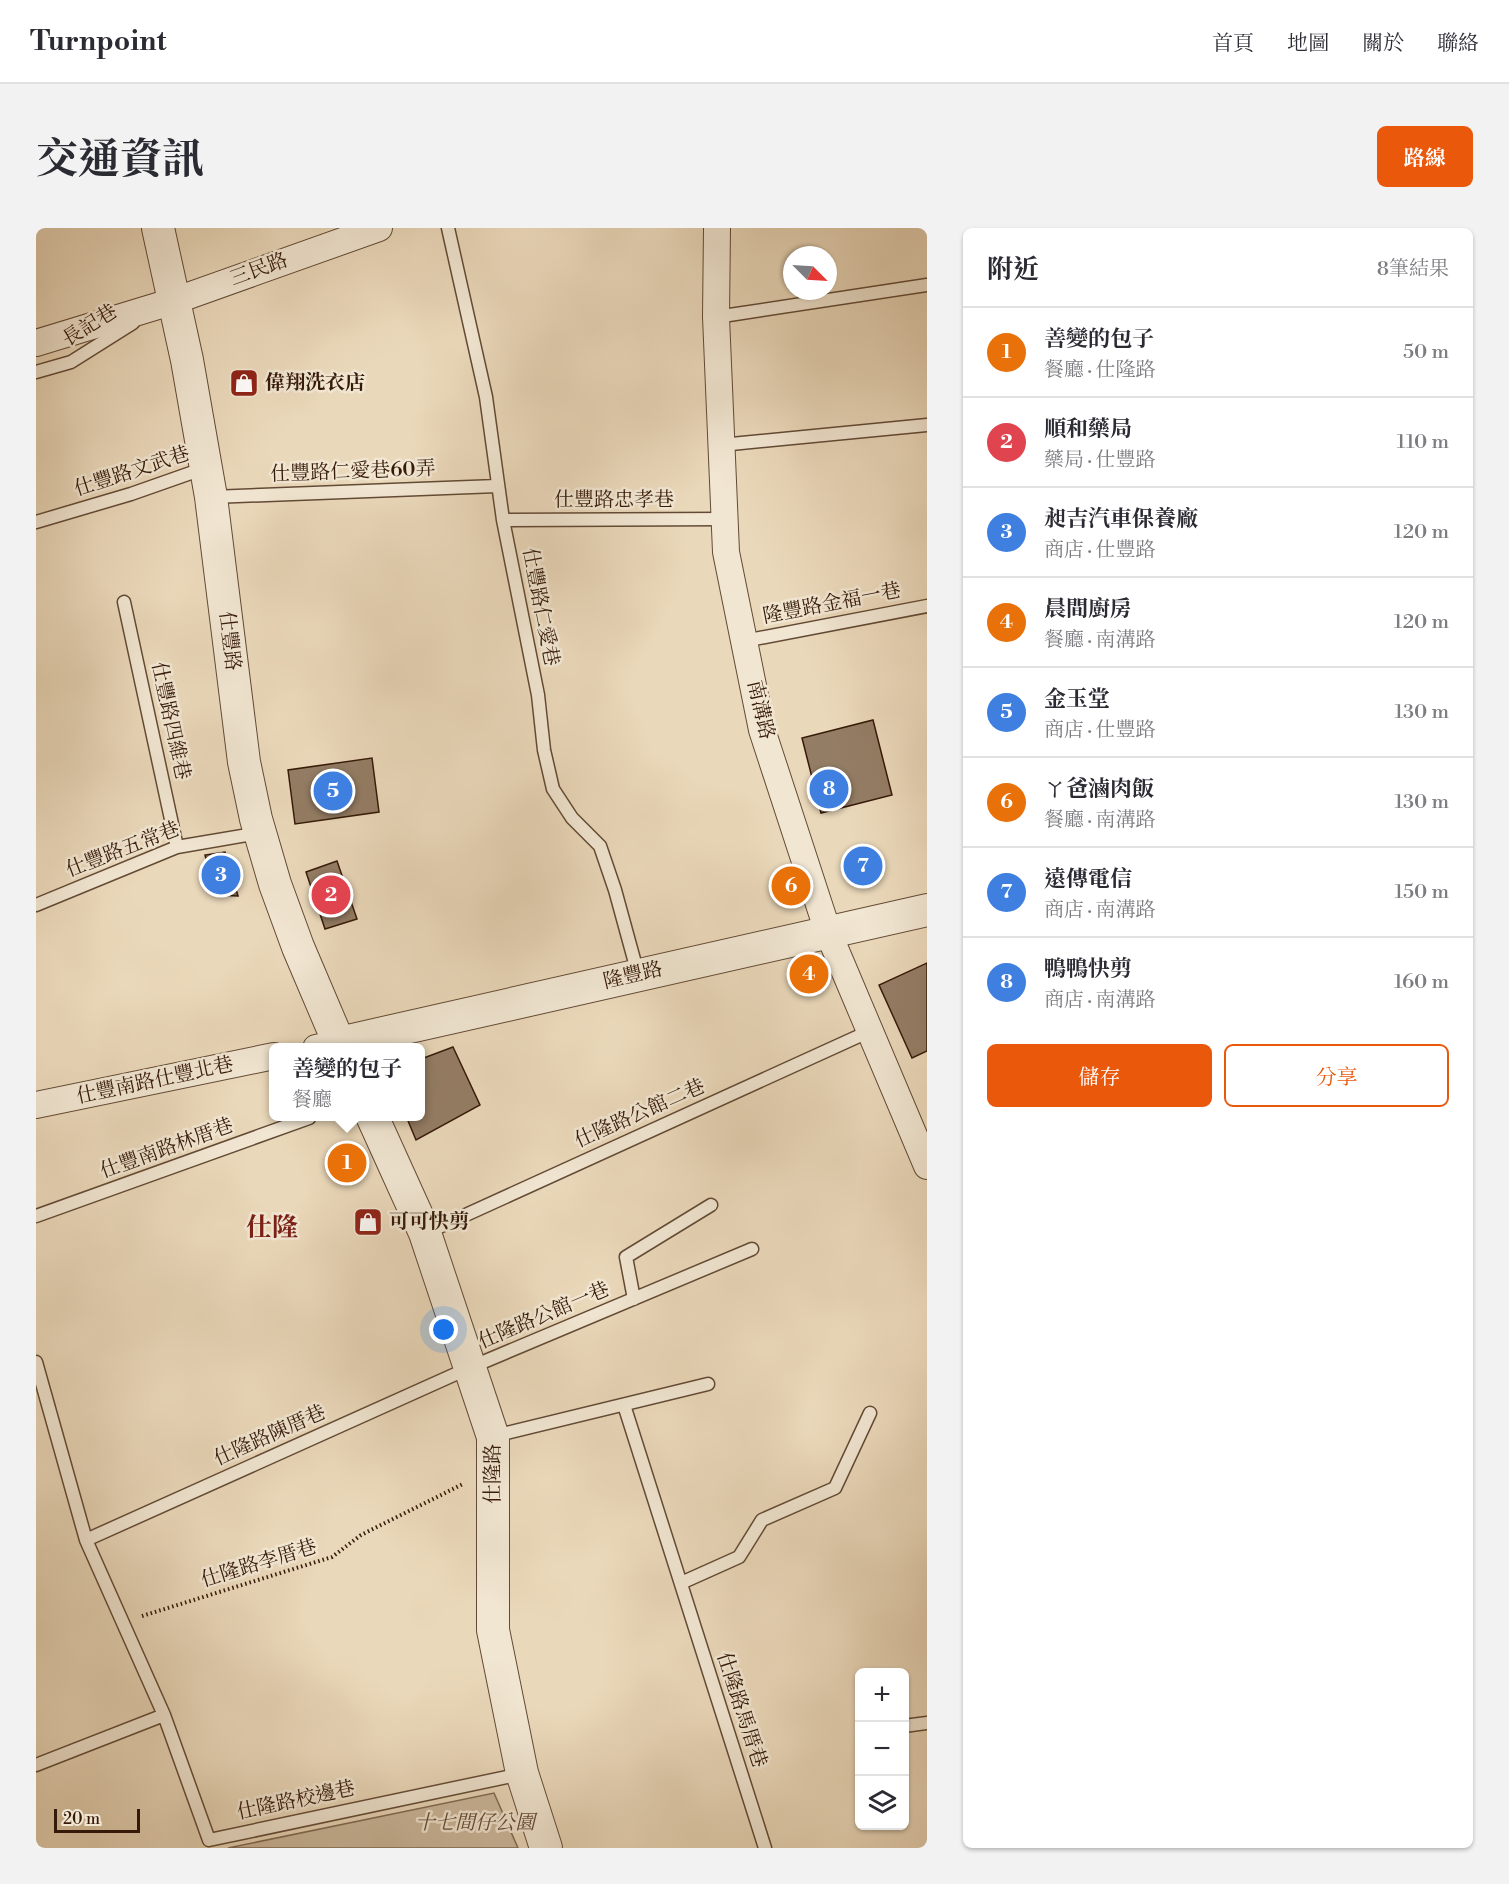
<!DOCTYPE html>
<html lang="zh-TW">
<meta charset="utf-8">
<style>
:root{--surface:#fff;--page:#f2f2f3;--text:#2b2b33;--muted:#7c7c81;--line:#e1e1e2;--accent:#ea580c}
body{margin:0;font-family:"Libre Bodoni","Noto Serif TC",serif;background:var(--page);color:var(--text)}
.controls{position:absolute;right:18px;bottom:18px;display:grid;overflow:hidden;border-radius:9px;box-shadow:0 2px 4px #0004}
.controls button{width:54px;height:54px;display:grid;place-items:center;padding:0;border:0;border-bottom:2px solid var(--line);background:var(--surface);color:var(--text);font:30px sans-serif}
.compass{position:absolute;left:747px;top:18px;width:54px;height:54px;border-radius:50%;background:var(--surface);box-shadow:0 2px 4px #0004;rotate:114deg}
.scale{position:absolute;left:18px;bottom:15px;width:86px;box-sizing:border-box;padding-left:6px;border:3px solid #361a09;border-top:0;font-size:16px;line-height:21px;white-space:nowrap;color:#361a09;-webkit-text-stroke:4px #f1e6d2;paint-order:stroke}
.you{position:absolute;left:408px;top:1102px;width:21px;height:21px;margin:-15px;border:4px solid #fff;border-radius:50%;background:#1a73e8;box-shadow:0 0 0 9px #1a73e833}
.badge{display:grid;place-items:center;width:39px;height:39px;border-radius:50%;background:var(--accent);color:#fff;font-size:20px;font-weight:700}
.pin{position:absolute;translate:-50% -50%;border:3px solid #fff;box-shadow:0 2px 6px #0006}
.popup{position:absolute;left:233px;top:815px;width:156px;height:78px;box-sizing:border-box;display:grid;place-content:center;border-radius:9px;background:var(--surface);filter:drop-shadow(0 2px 4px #0005);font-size:20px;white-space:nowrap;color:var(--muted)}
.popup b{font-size:22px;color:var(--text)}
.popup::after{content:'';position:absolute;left:50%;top:100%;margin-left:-12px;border:12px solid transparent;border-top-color:var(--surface)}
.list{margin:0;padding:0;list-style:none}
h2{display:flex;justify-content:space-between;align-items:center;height:78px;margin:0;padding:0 24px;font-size:26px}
h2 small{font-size:20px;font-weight:400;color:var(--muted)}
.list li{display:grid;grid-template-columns:39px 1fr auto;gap:18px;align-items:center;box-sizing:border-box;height:90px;padding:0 24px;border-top:2px solid var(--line)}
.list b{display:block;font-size:22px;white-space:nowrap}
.list p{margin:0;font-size:20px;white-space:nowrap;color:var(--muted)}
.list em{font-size:20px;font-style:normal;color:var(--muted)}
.actions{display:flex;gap:12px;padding:18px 24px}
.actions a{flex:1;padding:14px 0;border:2px solid var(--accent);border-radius:9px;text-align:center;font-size:21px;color:var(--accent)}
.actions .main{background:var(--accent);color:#fff}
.icon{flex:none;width:33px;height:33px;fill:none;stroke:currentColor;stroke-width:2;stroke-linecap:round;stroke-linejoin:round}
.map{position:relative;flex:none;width:891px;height:1620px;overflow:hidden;border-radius:9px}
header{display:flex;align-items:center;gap:36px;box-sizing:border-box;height:84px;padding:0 30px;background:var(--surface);border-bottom:2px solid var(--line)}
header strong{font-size:28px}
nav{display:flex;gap:33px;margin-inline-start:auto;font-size:21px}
.intro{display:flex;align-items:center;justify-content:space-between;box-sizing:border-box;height:144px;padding:0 36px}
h1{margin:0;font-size:42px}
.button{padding:15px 27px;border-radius:9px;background:var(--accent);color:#fff;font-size:21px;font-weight:700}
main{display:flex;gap:36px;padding:0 36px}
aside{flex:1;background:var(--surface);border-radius:9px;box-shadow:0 2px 4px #0004}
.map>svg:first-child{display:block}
.green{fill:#cbb89c;stroke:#806952;stroke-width:1.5}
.building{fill:#947d65;stroke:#361a09;stroke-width:1.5}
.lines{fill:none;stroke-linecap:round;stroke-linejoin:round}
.service-casing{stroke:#634a35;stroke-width:15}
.minor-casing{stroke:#634a35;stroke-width:28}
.tertiary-casing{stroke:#634a35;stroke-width:34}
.path{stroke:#361a09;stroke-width:4;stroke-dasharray:1.5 3;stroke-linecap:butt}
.service{stroke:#f1e6d2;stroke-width:12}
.minor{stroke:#f1e6d2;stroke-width:26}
.tertiary{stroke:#f1e6d2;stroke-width:32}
.labels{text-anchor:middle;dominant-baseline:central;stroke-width:5;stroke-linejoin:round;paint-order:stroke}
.street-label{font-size:20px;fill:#361a09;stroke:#f1e6d2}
.poi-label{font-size:20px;font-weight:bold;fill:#361a09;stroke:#f1e6d2;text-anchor:start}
.park-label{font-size:20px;font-style:italic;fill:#634935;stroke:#f1e6d2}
.district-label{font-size:26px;font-weight:bold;fill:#7a1f14;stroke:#f1e6d2}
</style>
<header>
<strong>Turnpoint</strong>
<nav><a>首頁</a><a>地圖</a><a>關於</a><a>聯絡</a></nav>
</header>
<div class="intro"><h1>交通資訊</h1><a class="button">路線</a></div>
<main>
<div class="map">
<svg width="891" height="1620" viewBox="0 0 891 1620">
<rect width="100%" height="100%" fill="#ead8ba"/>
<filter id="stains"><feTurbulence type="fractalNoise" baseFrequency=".00333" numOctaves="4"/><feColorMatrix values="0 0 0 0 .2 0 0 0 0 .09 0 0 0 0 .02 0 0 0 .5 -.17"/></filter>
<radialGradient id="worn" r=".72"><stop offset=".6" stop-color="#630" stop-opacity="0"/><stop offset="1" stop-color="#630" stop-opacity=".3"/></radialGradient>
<path class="green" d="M 458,1565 L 482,1620 L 192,1620 Z"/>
<path class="building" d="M 837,492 L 856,567 L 785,585 L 766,510 Z
M 336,530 L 343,584 L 259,596 L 252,542 Z
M 189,624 L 202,668 L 179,667 L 169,627 Z
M 301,633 L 321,691 L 289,701 L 270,644 Z
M 891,735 L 891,823 L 876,830 L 843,757 Z
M 417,819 L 444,877 L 380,912 L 370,888 L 385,888 L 385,831 Z"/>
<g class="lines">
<g class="service-casing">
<path id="service" d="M 412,0 L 450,169 L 467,292 L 502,467 L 508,522 L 517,561 L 536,590 L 564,618 L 579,662 L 602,746
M 680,89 L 891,57
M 0,144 L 35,134 L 97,95
M 685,217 L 891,197
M 176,269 L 461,258
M 467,292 L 689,291
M 0,294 L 95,266 L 169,240
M 88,374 L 141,619
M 708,413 L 891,378
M 0,677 L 141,619 L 223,605
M 0,988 L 273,890 L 273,888
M 390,1005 L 834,803
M 598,1071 L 590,1029 L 675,977
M 0,1134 L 50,1312 L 128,1487 L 173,1612 L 485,1546
M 588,1177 L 729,1620
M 458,1208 L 672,1156
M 50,1312 L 433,1140 L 716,1021
M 645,1355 L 703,1329 L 726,1292 L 799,1260 L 834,1185
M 868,1498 L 891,1495
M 0,1537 L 128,1487"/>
</g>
<g class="minor-casing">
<path id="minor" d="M 681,0 L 680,89 L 690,324 L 726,502 L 792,704 L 891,938
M 0,115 L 138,73 L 343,0
M 280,820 L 303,815
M 0,877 L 238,828"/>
</g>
<g class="tertiary-casing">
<path id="tertiary" d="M 122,0 L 151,132 L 175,269 L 208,534 L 220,591 L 239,656 L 262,719 L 305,820
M 303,815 L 891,682
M 336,888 L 389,1005 L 457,1209 L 457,1402 L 486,1545 L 510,1620"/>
</g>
<path class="path" d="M 106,1388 L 296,1329 L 325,1307 L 427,1256"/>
<use href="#service" class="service"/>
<use href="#minor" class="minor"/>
<use href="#tertiary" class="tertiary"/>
</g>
<defs>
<g id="shop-square" transform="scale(1.5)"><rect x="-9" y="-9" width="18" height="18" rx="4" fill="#8f2418" stroke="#f1e6d2"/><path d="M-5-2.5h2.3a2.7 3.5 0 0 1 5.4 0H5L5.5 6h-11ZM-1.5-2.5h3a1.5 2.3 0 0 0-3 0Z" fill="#fff"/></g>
</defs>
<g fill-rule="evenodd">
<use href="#shop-square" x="208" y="155"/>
<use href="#shop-square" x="332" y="994"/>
</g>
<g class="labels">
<g class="street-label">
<text transform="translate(223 42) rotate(-20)">三民路</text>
<text transform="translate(54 98) rotate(-32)">長記巷</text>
<text transform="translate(96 244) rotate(-18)">仕豐路文武巷</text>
<text transform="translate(317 244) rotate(-2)">仕豐路仁愛巷60弄</text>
<text x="578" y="272">仕豐路忠孝巷</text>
<text transform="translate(796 376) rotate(-11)">隆豐路金福一巷</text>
<text transform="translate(504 379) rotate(79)">仕豐路仁愛巷</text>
<text transform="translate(193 413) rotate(83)">仕豐路</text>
<text transform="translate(724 482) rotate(77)">南溝路</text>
<text transform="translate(134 493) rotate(78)">仕豐路四維巷</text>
<text transform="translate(87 622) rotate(-21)">仕豐路五常巷</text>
<text transform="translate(597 748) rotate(-13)">隆豐路</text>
<text transform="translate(119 853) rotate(-12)">仕豐南路仕豐北巷</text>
<text transform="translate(604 886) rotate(-24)">仕隆路公館二巷</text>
<text transform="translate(131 921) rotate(-20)">仕豐南路林厝巷</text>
<text transform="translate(508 1088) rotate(-23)">仕隆路公館一巷</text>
<text transform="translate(234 1208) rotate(-24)">仕隆路陳厝巷</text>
<text transform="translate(457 1246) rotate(-90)">仕隆路</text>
<text transform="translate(223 1336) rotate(-17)">仕隆路李厝巷</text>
<text transform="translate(705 1482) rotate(72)">仕隆路馬厝巷</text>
<text transform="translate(260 1573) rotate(-12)">仕隆路校邊巷</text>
</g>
<g class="poi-label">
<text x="229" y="155">偉翔洗衣店</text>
<text x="353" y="994">可可快剪</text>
</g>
<g class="park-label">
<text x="439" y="1595">十七間仔公園</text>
</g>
<g class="district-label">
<text x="236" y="1000">仕隆</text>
</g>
</g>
<rect width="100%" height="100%" filter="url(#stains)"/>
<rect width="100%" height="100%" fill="url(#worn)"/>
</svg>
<div class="controls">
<button>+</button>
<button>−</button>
<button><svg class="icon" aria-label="layers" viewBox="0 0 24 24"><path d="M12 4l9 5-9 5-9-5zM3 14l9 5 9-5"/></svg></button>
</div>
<svg class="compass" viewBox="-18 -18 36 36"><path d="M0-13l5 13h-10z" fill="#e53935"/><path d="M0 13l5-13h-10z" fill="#7c7c81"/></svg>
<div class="scale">20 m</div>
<div class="you"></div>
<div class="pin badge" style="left:311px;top:935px;background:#e8710a">1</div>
<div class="popup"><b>善變的包子</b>餐廳</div>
<div class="pin badge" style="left:295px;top:667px;background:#e0444e">2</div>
<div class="pin badge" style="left:185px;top:647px;background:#3f7fe0">3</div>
<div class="pin badge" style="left:773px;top:746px;background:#e8710a">4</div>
<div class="pin badge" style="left:297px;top:563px;background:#3f7fe0">5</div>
<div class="pin badge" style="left:755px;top:658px;background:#e8710a">6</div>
<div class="pin badge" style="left:827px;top:638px;background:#3f7fe0">7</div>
<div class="pin badge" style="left:793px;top:561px;background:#3f7fe0">8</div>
</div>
<aside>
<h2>附近<small>8筆結果</small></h2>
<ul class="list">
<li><span class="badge" style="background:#e8710a">1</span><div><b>善變的包子</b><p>餐廳 · 仕隆路</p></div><em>50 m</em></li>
<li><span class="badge" style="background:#e0444e">2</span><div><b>順和藥局</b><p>藥局 · 仕豐路</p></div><em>110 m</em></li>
<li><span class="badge" style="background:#3f7fe0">3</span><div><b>昶吉汽車保養廠</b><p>商店 · 仕豐路</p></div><em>120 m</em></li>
<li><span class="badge" style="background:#e8710a">4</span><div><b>晨間廚房</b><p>餐廳 · 南溝路</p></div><em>120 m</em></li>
<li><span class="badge" style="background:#3f7fe0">5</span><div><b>金玉堂</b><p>商店 · 仕豐路</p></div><em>130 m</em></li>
<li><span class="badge" style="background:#e8710a">6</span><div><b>ㄚ爸滷肉飯</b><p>餐廳 · 南溝路</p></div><em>130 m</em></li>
<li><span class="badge" style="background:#3f7fe0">7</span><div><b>遠傳電信</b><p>商店 · 南溝路</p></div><em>150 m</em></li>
<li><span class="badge" style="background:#3f7fe0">8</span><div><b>鴨鴨快剪</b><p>商店 · 南溝路</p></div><em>160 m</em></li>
</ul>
<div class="actions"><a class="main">儲存</a><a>分享</a></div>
</aside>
</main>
